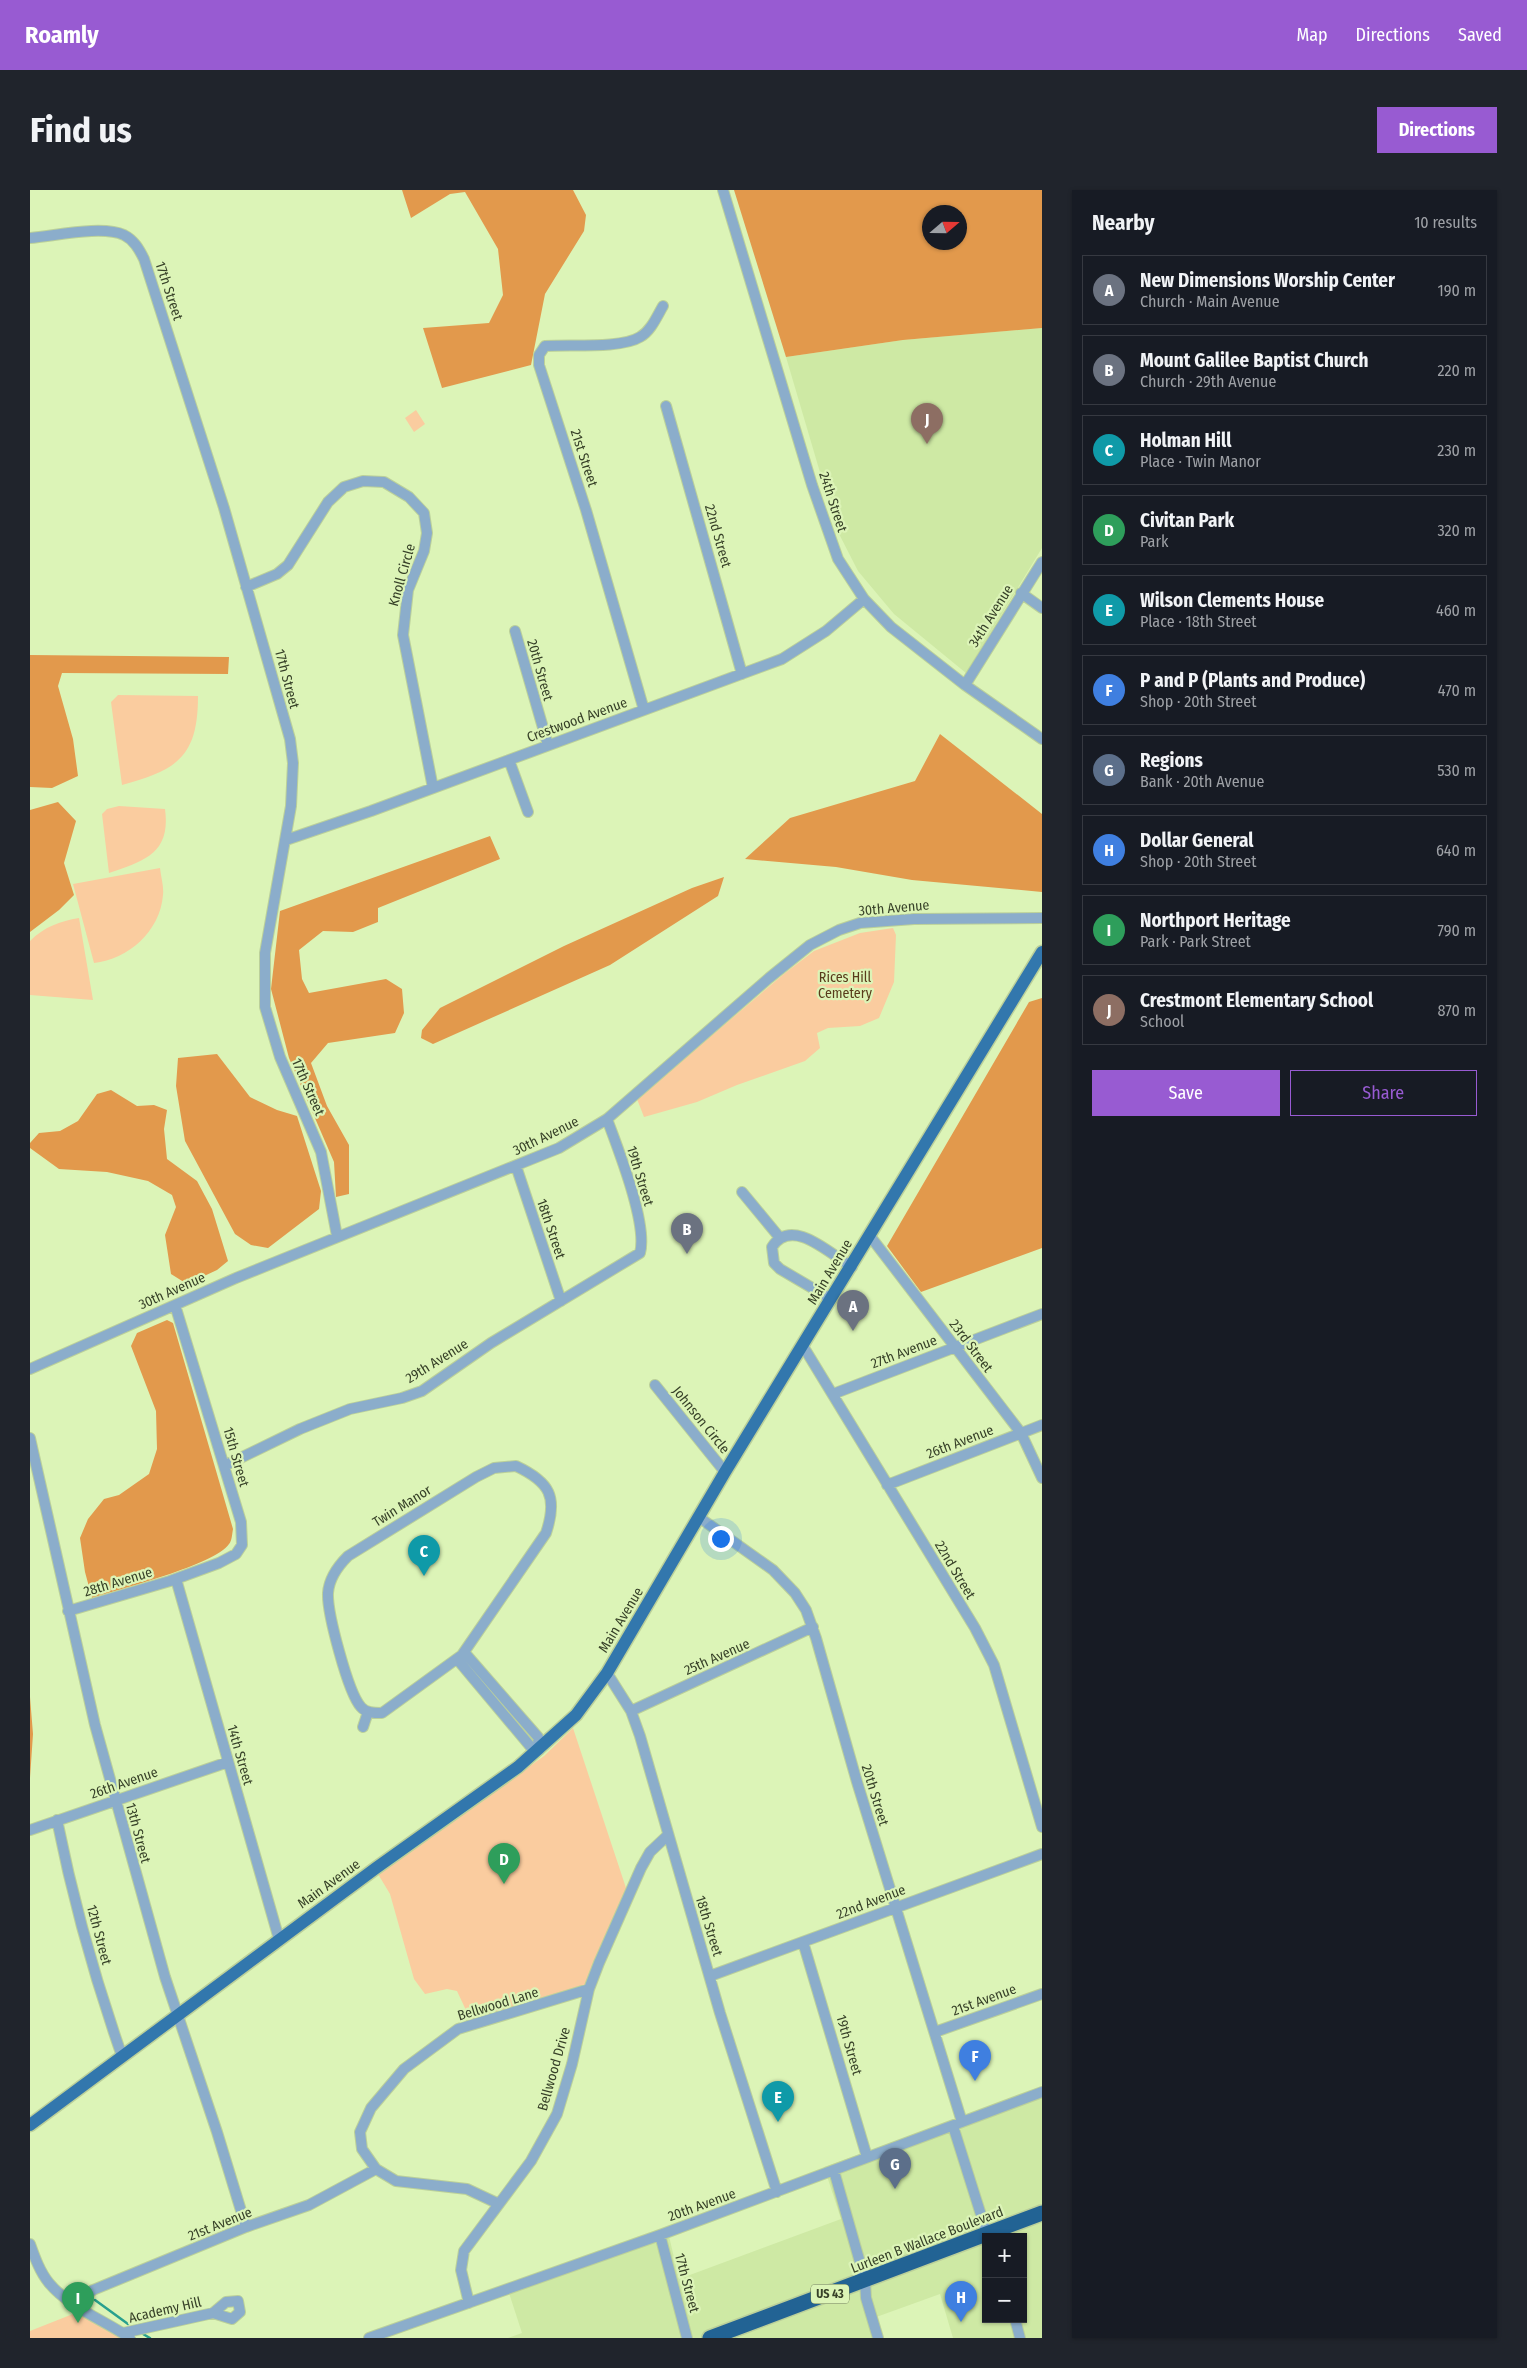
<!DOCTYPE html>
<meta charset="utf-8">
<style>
:root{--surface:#171b24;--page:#20242c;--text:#f1f3f6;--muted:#9ea1a6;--line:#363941;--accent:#985bd2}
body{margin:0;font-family:"Fira Sans Condensed",sans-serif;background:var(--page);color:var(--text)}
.controls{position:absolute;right:15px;bottom:15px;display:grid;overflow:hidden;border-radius:0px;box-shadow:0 1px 4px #0004}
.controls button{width:45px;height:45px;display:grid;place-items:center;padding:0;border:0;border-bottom:1px solid var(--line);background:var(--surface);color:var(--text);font:25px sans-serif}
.compass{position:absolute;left:892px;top:15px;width:45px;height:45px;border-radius:50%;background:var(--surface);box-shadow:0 1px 4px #0004;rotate:70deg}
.you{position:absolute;left:690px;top:1348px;width:18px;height:18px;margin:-12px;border:4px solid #fff;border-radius:50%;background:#1a73e8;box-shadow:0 0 0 8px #1a73e833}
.badge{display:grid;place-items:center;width:32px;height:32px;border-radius:50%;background:var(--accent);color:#fff;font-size:16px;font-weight:700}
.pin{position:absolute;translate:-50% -41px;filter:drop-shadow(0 1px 2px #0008)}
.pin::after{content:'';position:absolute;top:26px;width:18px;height:15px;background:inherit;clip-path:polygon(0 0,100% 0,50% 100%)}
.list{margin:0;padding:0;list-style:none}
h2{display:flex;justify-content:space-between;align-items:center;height:65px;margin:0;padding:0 20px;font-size:21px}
h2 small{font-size:16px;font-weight:400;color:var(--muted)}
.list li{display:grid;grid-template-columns:32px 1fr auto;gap:15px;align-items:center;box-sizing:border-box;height:70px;margin:0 10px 10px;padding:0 10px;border:1px solid var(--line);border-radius:0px}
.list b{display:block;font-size:19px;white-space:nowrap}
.list p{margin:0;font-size:16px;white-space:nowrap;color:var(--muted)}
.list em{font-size:16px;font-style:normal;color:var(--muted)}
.actions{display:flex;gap:10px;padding:15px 20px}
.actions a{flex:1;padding:11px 0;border:1px solid var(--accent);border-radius:0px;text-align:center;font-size:18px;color:var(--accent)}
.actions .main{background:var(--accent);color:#fff}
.map{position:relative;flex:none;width:1012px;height:2148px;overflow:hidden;border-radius:0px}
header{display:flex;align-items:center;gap:30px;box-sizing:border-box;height:70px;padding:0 25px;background:var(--accent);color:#fff}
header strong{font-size:24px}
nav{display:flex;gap:28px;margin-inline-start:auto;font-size:18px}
.intro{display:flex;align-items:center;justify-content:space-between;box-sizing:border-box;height:120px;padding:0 30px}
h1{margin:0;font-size:35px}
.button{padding:12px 22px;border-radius:0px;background:var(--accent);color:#fff;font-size:18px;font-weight:700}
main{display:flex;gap:30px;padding:0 30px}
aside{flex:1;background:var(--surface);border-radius:0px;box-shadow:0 1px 4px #0004}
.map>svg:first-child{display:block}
.built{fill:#cee9a4;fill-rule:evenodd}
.green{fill:#facc9f}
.forest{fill:#e2994c;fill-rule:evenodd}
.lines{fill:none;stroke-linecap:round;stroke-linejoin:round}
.stream{stroke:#28a08e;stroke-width:2.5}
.minor-casing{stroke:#bbd09a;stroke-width:12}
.major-casing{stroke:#bbd09a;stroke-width:15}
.highway-casing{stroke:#bbd09a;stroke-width:18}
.minor{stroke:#8badcb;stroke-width:10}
.major{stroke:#3277ad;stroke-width:12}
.highway{stroke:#226394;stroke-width:15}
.labels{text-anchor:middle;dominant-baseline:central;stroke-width:4.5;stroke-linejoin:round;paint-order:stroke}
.shield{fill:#dcf4b7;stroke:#687753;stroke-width:1}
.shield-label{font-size:12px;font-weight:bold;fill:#374128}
.street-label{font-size:14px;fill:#374128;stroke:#dcf4b7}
.park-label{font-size:14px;fill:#593b1b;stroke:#dcf4b7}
</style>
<header>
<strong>Roamly</strong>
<nav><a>Map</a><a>Directions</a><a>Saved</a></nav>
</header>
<div class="intro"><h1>Find us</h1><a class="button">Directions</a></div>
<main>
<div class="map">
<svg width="1012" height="2148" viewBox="0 0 1012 2148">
<rect width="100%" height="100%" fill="#dcf4b7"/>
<path class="built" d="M 1012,138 L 1012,358 L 936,483 L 864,424 L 828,381 L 807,340 L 756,167 L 873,150 Z
M 1012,1898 L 1012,2148 L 923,2148 L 910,2104 L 838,2130 L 842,2148 L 478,2148 L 492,2143 L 479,2103 L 639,2046 L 649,2089 L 811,2029 L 794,1977 ZM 956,2047 L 993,2047 L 993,2129 L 956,2129 Z"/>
<path class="green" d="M 386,220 L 395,234 L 384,242 L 375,228 Z
M 88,505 L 168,506 C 168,567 147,580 92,595 L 81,512 Z
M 89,616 L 135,619 C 141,663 115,671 79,683 L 72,624 L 77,619 Z
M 130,678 C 131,687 134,697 133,705 C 130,742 98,769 64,773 L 43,694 Z
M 49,728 L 63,810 L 0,805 L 0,751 C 14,737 30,731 49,728 Z
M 863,738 L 866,745 L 864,792 L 849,828 L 830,836 L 798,838 L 787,843 L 790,858 L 775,871 L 707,895 L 667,912 L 614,927 L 607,909 L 755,783 L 784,761 L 830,743 Z
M 543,1538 L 598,1704 L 558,1796 L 442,1833 L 427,1801 L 417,1799 L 395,1804 L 384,1789 L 360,1704 L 348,1684 L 514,1566 Z
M 53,2120 L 100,2148 L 0,2148 L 0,2141 Z"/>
<path class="forest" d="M 372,0 L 543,0 L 556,25 L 554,41 L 515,104 L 501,175 L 412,198 L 393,138 L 459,133 L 473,105 L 468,59 L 435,2 L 420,4 L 381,28 Z
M 704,0 L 1012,0 L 1012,138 L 873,150 L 756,167 ZM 899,22 L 929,22 L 929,52 L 899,52 Z
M 0,465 L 199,467 L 198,484 L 32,483 L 28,496 L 43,549 L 48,586 L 22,598 L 0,597 Z
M 910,544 L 1012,624 L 1012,702 L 882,690 L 806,677 L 715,669 L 760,628 L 885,591 Z
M 28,612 L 46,631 L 34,673 L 44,705 L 29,720 L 0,742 L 0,620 Z
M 460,646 L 470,669 L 348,718 L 348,732 L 323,742 L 293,741 L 269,760 L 272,789 L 279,803 L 356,789 L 372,799 L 374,823 L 365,843 L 298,853 L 281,873 L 297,916 L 319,955 L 319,1004 L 306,1007 L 304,972 L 259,868 L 241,799 L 250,721 Z
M 694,687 L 688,706 L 580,775 L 403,854 L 391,848 L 392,840 L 410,818 L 534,756 L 662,698 Z
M 1012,808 L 1012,1058 L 891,1102 L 857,1056 L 999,812 Z
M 187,864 L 220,907 L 247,920 L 267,926 L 291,1001 L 289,1019 L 238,1058 L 221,1055 L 205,1044 L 155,951 L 146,896 L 148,868 Z
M 81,900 L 107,916 L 124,915 L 137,920 L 134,939 L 137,969 L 167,991 L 182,1019 L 198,1071 L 187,1080 L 157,1094 L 141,1084 L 135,1045 L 146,1017 L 142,1005 L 118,991 L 77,982 L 29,979 L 0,958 L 0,953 L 9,943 L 30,941 L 48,931 L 67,904 Z
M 137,1130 L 143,1133 L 203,1339 C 202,1344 202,1351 199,1354 C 185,1375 89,1399 62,1408 L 55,1382 L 50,1348 L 58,1329 L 74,1309 L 89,1305 L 119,1284 L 127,1259 L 126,1221 L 101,1156 L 107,1143 Z
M 0,1507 L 3,1544 L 0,1588 Z"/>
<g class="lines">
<path class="stream" d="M 65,2110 L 98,2134
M 113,2144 L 120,2148"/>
<g class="minor-casing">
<path id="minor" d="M 693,0 L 782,295 L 808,369 L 834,409 L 861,437 L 935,495 L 1012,549
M 0,48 C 25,46 72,35 94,45 C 104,50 109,59 114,69 L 194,318 L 260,549 L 263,573 L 261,616 L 235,763 L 235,817 L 250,867 L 291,962 L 307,1046
M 636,216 L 712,484
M 216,397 L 247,384 L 258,375 L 298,312 L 314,297 L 333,291 L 354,292 L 379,307 L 394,323 L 397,343 L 394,361 L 378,400 L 373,445 L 403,598
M 991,403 L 1012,418
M 485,441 L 518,555
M 935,495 L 1012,372
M 614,520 L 556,320 L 509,175 L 509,165 L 515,156 C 538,154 591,159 610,147 C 621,141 627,126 633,116
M 479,570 L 498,622
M 256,650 L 341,621 L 752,469 L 796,441 L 834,409
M 486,976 L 531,1111
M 712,1002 L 750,1048
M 840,1046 L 991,1243 L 1012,1288
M 801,1109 L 750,1079 L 744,1073 L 742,1057 C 762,1026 800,1064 822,1077
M 773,1156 L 945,1438 L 964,1475 L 1012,1637
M 0,1179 L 206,1088 L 529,958 L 577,929 L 739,788 L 780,755 L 809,740 L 830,733 L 884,729 L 1012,728
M 625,1195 L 695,1282
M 803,1204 L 1012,1124
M 0,1248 L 65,1535 L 135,1787 L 187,1942 L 216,2037
M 194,1276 L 270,1239 L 320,1219 L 372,1208 L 392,1201 L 461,1153 L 610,1063 C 618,1034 588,959 577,929
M 486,1276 C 520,1292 528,1307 516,1343 L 432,1465 L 352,1523 C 344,1523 336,1523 331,1517 C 318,1503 297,1422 298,1403 C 299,1388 308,1376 318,1366 L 446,1287 L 464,1278 Z
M 857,1295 L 1012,1235
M 670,1328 L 743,1380 L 765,1403 L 776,1420 L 786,1448 L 827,1592 L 932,1932
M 146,1389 L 249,1749
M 38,1421 L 140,1391 L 189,1373 L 206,1364 L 212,1355 L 211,1332 L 145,1115
M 427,1469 L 500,1556 L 509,1560 L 508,1547 L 434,1462
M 577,1483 L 601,1521 L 610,1546 L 690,1823 L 747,2002
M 601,1521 L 783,1437
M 333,1537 L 338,1522
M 27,1630 C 43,1710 65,1789 92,1866
M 0,1640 L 198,1572
M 773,1752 L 837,1967
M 680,1786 L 1012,1664
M 905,1842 L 1012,1804
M 923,1936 L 958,2047
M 804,1981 L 835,2090 L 836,2108 L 848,2148
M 469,2014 L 437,1999 L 366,1991 L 346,1979 L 332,1959 L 330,1942 L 341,1918 L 374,1879 L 428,1839 L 559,1799
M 630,2045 L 657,2148
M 0,2054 C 5,2068 10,2082 19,2093 C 40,2118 74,2130 100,2148
M 208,2111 L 210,2122 L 202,2129 L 183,2123 L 196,2112 Z
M 439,2113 L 431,2080 L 434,2061 L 501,1971 L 527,1924 L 542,1874 L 559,1799 L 569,1773 L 611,1678 L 620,1662 L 638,1645
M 46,2116 L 50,2110 L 63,2100 L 216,2037 L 279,2015 L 346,1979
M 985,2129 L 990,2148
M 93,2143 L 183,2123
M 339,2148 L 630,2045 L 1012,1902"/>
</g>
<g class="major-casing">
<path id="major" d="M 0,1935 L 346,1678 L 488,1577 L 546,1525 L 577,1483 L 695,1282 L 1012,762"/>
</g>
<g class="highway-casing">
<path id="highway" d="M 680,2148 L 1012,2023"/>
</g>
<use href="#minor" class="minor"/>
<use href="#major" class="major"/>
<use href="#highway" class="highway"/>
</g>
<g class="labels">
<rect class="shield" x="781" y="2094.5" width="38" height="19" rx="4"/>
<g class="shield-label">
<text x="800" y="2104">US 43</text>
</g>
<g class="street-label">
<text transform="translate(139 101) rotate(72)">17th Street</text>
<text transform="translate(554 268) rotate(72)">21st Street</text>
<text transform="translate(803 312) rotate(72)">24th Street</text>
<text transform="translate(688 346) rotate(74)">22nd Street</text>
<text transform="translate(372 385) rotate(-74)">Knoll Circle</text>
<text transform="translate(961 426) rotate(-58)">34th Avenue</text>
<text transform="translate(510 480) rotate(74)">20th Street</text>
<text transform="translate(257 489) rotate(75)">17th Street</text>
<text transform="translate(547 530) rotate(-20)">Crestwood Avenue</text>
<text transform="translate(864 718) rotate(-5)">30th Avenue</text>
<text transform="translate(278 897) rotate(66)">17th Street</text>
<text transform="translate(516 946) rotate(-26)">30th Avenue</text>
<text transform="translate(610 986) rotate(73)">19th Street</text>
<text transform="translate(521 1039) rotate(71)">18th Street</text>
<text transform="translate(800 1082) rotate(-59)">Main Avenue</text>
<text transform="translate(142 1101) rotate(-24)">30th Avenue</text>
<text transform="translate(941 1156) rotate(53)">23rd Street</text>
<text transform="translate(874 1162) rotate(-21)">27th Avenue</text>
<text transform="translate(407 1171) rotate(-32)">29th Avenue</text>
<text transform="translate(671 1230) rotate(51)">Johnson Circle</text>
<text transform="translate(930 1252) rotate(-21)">26th Avenue</text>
<text transform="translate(206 1267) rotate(74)">15th Street</text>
<text transform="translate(372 1316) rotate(-32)">Twin Manor</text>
<text transform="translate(925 1380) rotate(59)">22nd Street</text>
<text transform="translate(88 1392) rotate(-17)">28th Avenue</text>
<text transform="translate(591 1430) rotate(-59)">Main Avenue</text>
<text transform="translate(687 1467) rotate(-24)">25th Avenue</text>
<text transform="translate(210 1565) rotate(74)">14th Street</text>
<text transform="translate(94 1593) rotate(-19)">26th Avenue</text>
<text transform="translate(845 1605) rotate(73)">20th Street</text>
<text transform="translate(108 1643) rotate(75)">13th Street</text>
<text transform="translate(299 1694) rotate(-36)">Main Avenue</text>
<text transform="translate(841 1712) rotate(-21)">22nd Avenue</text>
<text transform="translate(679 1736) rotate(73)">18th Street</text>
<text transform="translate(69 1745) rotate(75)">12th Street</text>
<text transform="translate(954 1810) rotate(-20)">21st Avenue</text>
<text transform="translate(468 1814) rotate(-17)">Bellwood Lane</text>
<text transform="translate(819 1855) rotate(74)">19th Street</text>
<text transform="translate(524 1879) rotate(-74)">Bellwood Drive</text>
<text transform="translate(672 2015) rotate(-20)">20th Avenue</text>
<text transform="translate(190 2034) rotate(-22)">21st Avenue</text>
<text transform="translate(897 2050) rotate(-21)">Lurleen B Wallace Boulevard</text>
<text transform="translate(657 2093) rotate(75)">17th Street</text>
<text transform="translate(135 2120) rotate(-13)">Academy Hill</text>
</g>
<g class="park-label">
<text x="815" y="787">Rices Hill<tspan x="815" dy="16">Cemetery</tspan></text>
</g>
</g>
</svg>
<div class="controls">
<button>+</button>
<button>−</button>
</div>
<svg class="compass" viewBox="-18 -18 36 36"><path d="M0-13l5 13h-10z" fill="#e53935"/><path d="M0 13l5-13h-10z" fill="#9ea1a6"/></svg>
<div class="you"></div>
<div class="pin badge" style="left:823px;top:1141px;background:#6b7280">A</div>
<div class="pin badge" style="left:657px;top:1064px;background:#6b7280">B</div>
<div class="pin badge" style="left:394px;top:1386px;background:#0f9aa8">C</div>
<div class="pin badge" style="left:474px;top:1694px;background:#2e9e5b">D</div>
<div class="pin badge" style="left:748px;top:1932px;background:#0f9aa8">E</div>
<div class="pin badge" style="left:945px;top:1891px;background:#3f7fe0">F</div>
<div class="pin badge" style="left:865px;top:1999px;background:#5c6f8a">G</div>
<div class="pin badge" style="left:931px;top:2132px;background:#3f7fe0">H</div>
<div class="pin badge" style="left:48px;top:2133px;background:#2e9e5b">I</div>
<div class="pin badge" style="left:897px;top:254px;background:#8d6e63">J</div>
</div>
<aside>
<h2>Nearby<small>10 results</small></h2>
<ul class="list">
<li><span class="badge" style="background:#6b7280">A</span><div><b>New Dimensions Worship Center</b><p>Church · Main Avenue</p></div><em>190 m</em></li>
<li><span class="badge" style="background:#6b7280">B</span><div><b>Mount Galilee Baptist Church</b><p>Church · 29th Avenue</p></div><em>220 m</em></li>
<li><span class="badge" style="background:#0f9aa8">C</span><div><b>Holman Hill</b><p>Place · Twin Manor</p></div><em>230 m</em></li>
<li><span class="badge" style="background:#2e9e5b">D</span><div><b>Civitan Park</b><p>Park</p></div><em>320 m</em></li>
<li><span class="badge" style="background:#0f9aa8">E</span><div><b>Wilson Clements House</b><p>Place · 18th Street</p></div><em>460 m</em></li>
<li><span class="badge" style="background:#3f7fe0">F</span><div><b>P and P (Plants and Produce)</b><p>Shop · 20th Street</p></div><em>470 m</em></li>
<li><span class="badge" style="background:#5c6f8a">G</span><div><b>Regions</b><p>Bank · 20th Avenue</p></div><em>530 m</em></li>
<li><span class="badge" style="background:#3f7fe0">H</span><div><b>Dollar General</b><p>Shop · 20th Street</p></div><em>640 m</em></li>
<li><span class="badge" style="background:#2e9e5b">I</span><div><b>Northport Heritage</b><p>Park · Park Street</p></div><em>790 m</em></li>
<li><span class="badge" style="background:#8d6e63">J</span><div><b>Crestmont Elementary School</b><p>School</p></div><em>870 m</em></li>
</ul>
<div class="actions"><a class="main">Save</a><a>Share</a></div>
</aside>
</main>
